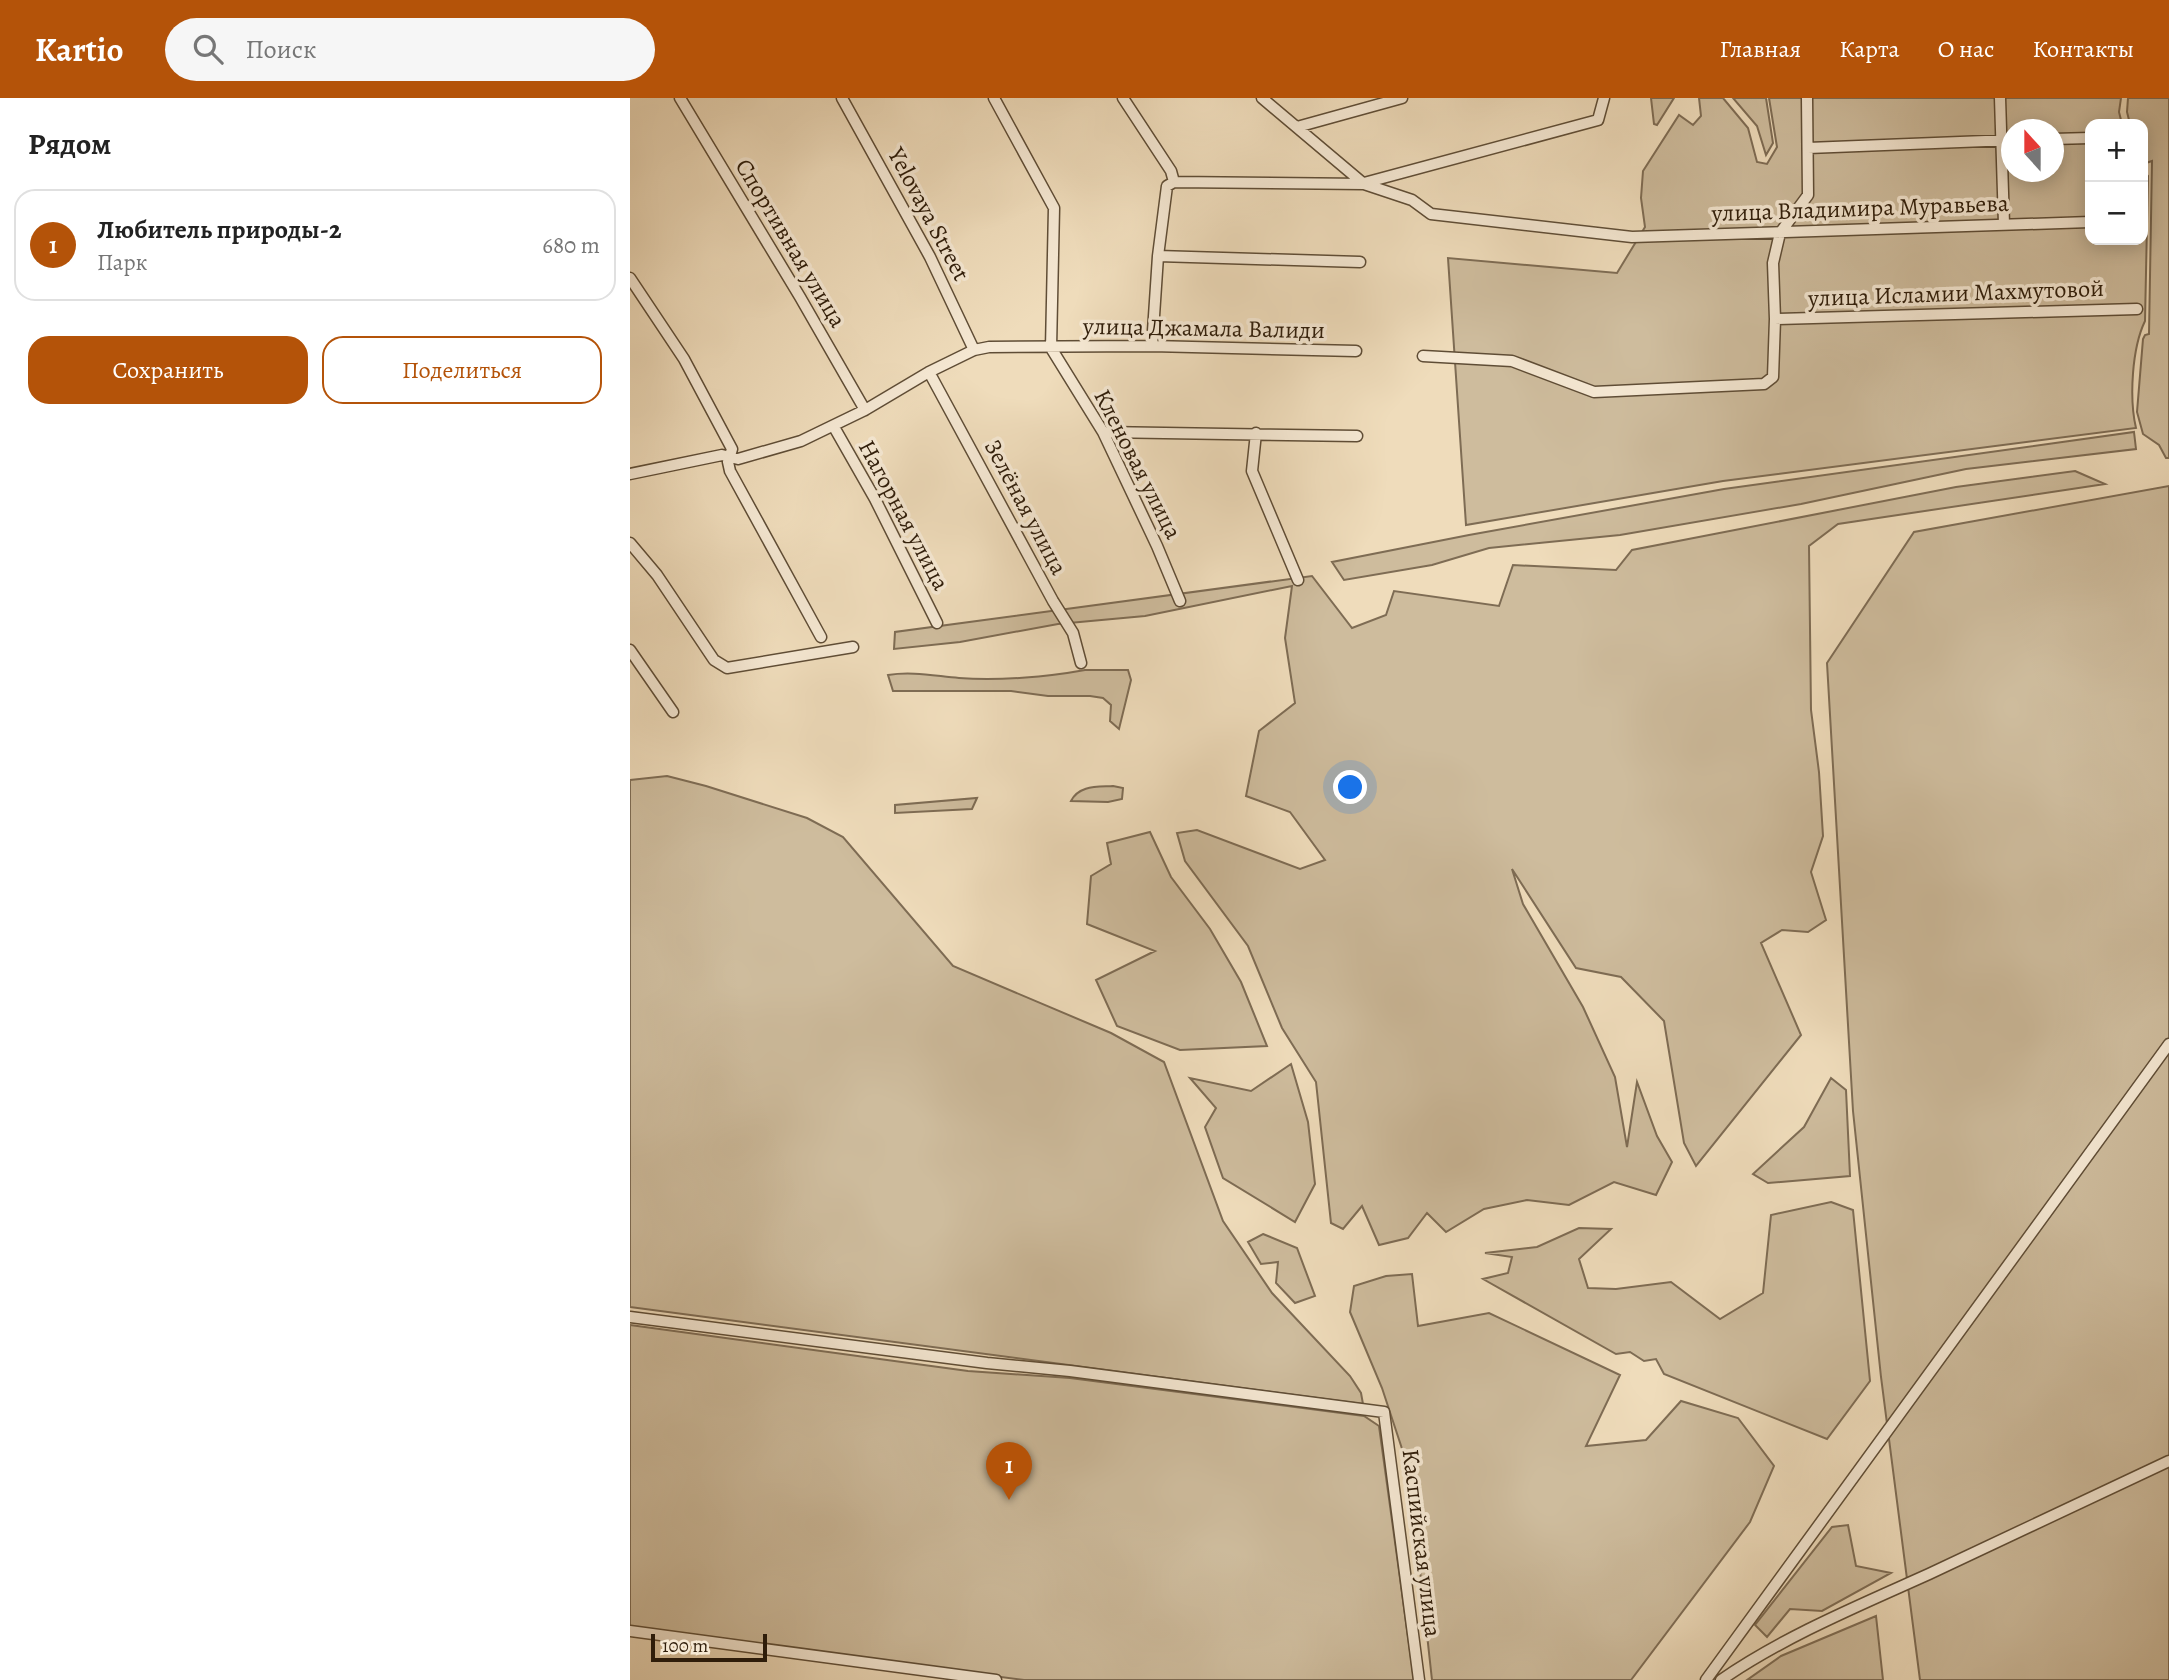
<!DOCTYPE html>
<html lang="ru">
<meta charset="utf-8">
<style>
:root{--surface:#fff;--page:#f6f6f6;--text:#222;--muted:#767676;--line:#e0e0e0;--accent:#b45309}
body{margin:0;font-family:Alegreya,serif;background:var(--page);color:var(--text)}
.controls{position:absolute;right:21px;top:21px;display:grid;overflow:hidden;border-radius:14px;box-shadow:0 4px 18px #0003}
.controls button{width:63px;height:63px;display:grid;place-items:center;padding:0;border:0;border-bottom:2px solid var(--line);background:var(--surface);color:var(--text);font:35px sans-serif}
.compass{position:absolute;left:1371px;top:21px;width:63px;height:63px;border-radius:50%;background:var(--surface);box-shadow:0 4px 18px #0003;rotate:339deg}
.scale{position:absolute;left:21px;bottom:18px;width:116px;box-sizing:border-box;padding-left:7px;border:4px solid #2f1d0a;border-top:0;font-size:19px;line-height:24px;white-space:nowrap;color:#2f1d0a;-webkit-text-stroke:5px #f5e8d3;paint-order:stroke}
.you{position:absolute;left:721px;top:690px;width:24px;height:24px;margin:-18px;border:5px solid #fff;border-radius:50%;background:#1a73e8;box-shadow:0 0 0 10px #1a73e833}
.badge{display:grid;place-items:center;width:46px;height:46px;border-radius:50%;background:var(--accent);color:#fff;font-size:23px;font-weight:700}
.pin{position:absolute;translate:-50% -58px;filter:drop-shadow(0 2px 4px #0008)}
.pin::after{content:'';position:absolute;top:37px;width:24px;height:21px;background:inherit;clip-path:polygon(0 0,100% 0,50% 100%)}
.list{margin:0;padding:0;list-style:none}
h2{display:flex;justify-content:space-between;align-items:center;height:91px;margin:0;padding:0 28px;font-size:30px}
h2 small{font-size:23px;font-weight:400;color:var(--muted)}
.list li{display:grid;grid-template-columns:46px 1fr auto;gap:21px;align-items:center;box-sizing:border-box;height:112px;margin:0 14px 14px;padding:0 14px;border:2px solid var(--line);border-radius:21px}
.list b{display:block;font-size:26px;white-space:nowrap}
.list p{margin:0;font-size:23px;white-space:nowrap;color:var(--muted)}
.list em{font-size:23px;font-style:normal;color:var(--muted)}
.actions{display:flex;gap:14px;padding:21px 28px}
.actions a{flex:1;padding:16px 0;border:2px solid var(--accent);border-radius:21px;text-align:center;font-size:24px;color:var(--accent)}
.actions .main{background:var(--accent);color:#fff}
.icon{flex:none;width:38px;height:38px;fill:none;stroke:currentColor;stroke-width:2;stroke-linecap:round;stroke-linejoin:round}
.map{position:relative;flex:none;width:1539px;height:1582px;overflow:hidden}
header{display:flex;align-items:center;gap:42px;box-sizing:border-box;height:98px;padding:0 35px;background:var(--accent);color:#fff}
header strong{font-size:33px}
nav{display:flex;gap:38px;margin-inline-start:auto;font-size:24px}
.search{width:490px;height:63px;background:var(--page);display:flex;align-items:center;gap:18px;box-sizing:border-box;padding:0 24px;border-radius:38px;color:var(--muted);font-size:26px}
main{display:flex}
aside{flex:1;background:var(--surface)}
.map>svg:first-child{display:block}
.green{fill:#cebc9d;stroke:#7e6c54;stroke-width:2;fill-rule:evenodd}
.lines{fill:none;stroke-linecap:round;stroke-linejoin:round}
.minor-casing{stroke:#5f4d36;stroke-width:13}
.minor{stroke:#f5e8d3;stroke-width:10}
.labels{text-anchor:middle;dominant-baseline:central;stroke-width:7;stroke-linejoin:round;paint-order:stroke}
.street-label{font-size:24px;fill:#2f1d0a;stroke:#f5e8d3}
</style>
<header>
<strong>Kartio</strong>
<div class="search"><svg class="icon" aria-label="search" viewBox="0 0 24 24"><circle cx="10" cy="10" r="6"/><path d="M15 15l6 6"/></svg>Поиск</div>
<nav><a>Главная</a><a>Карта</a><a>О нас</a><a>Контакты</a></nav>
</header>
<main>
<aside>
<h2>Рядом<small></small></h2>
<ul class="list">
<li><span class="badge">1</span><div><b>Любитель природы-2</b><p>Парк</p></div><em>680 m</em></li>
</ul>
<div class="actions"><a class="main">Сохранить</a><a>Поделиться</a></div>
</aside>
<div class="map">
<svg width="1539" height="1582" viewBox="0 0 1539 1582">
<rect width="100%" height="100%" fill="#efdcbb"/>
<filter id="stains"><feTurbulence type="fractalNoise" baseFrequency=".00286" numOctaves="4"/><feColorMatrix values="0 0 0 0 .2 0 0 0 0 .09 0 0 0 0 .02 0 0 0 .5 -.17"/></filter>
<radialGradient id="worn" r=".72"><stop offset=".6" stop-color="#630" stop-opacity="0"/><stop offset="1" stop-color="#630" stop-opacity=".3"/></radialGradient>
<path class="green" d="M 1021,0 L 1044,0 L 1027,27 L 1024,26 Z
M 1069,0 L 1093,0 L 1118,30 L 1127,64 L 1137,66 L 1147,49 L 1139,0 L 1491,0 L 1489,14 L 1492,26 L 1460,26 L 1460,142 L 1513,142 L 1513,73 L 1518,78 L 1515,223 C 1502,250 1499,300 1506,330 L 1093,383 L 836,427 L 818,160 L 987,175 L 1015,129 L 1011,100 L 1013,73 L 1049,17 L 1063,27 L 1071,18 ZM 1381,32 L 1423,32 L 1423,74 L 1381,74 Z
M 1103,0 L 1136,0 L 1143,45 L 1136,57 L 1127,28 Z
M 1498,0 L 1539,0 L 1539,360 L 1536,360 L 1529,347 L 1513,336 L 1507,314 L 1513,241 L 1515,237 L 1519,236 L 1522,63 L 1516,65 L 1513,61 L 1513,26 L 1500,26 L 1497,14 Z
M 1504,334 L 1506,351 L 1336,371 L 1171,406 L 990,437 L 859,450 L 802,467 L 714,482 L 702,464 L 839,437 L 1094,391 Z
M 1445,373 L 1475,386 L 1208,426 L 1179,448 L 1181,612 L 1189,674 L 1193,738 L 1181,774 L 1196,822 L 1178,834 L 1152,832 L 1131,845 L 1171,937 L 1066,1068 L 1054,1045 L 1034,923 L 991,879 L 946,870 L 882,771 L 893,806 L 953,909 L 985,979 L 997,1049 L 1007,984 L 1027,1038 L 1042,1064 L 1026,1097 L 984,1084 L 939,1107 L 897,1102 L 854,1111 L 816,1134 L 797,1115 L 778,1140 L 749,1147 L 732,1108 L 713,1131 L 701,1125 L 686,984 L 652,930 L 618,848 L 555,763 L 547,735 L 567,732 L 670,771 L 695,762 L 660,714 L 616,698 L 629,633 L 665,605 L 655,540 L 662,488 L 515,518 L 428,526 L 330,544 L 264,551 L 265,534 L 682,478 L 722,530 L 756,517 L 764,493 L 869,508 L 883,467 L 986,472 L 1002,452 L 1326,389 Z
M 1539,388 L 1539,1582 L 1290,1582 L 1251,1279 L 1223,1013 L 1197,565 L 1284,434 Z
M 455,572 L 498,572 L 501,582 L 489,631 L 480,623 L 481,607 L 473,600 L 460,598 L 418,598 L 381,593 L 263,593 L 258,577 C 282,573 305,578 329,580 C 368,583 417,579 455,572 Z
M 37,678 L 76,688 L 177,720 L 213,739 L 323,868 L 481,935 L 534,964 L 593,1123 L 642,1195 L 720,1278 L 731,1295 L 733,1306 L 0,1209 L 0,682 Z
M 483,688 L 493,690 L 492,701 L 478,704 L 441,703 C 449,687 467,689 483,688 Z
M 347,700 L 342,711 L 265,715 L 265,707 Z
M 520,734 L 541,779 L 580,831 L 611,884 L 637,948 L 550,952 L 487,928 L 466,882 L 525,853 L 457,826 L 461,778 L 481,766 L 477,745 Z
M 661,966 L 678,1024 L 685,1086 L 665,1124 L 593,1080 L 575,1029 L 586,1010 L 560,980 L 621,993 Z
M 1201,980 L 1216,992 L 1220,1078 L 1138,1085 L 1123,1076 L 1174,1029 Z
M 1201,1104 L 1223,1112 L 1240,1283 L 1197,1341 L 1034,1276 L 1026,1261 L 1014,1263 L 1000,1254 L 986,1256 L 853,1181 L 878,1175 L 882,1159 L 855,1155 L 907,1149 L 949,1130 L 981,1131 L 949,1161 L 958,1190 L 986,1191 L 1041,1184 L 1090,1221 L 1133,1195 L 1141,1117 Z
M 633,1136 L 667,1150 L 685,1198 L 665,1205 L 646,1185 L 648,1164 L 631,1166 L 618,1144 Z
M 782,1176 L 788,1228 L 859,1215 L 990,1277 L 956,1348 L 1016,1342 L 1051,1303 L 1108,1320 L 1144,1368 L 1120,1424 L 1001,1582 L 802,1582 L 779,1372 L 752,1290 L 720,1214 L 724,1188 L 756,1178 Z
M 0,1227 L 338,1273 L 440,1280 L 734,1318 L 749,1328 L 784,1582 L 394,1582 L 0,1530 Z
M 1218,1427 L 1226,1468 L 1261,1475 L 1192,1513 L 1160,1511 L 1137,1539 L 1125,1527 L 1202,1429 Z
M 1246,1518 L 1253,1582 L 1117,1582 L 1151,1558 Z"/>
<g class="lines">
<g class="minor-casing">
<path id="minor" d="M 50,0 L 170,199 L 235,312
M 212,0 L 300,159 L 344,252
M 364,0 L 424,110 L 421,250
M 493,0 L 541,73 L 544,84
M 1370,0 L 1374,126
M 667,29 L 772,0
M 1423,41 L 1460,40
M 1178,50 L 1381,42
M 734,85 L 968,22 L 974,0
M 734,86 L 782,102 L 801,116 L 1002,139 L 1460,124
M 528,158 L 730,164
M 0,180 L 54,261 L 102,351 L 98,364 L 100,373 L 191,539
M 1145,221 L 1507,211
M 522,248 L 528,158 L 537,88 L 544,84 L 734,86 L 632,0
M 421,250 L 473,334 L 527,448 L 550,503
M 793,258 L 882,263 L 964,294 L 1134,286 L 1143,279 L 1145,221 L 1143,165 L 1150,135 L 1178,97 L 1177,0
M 299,274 L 423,503 L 443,535 L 451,565
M 204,329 L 245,401 L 307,525
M 473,334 L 727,338
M 626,335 L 622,373 L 668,482
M 0,376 L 92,357 L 108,361 L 171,343 L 235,312 L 299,274 L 344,252 L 359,249 L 522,248 L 726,253
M 0,445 L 27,477 L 84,562 L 97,570 L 223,549
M 0,552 L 43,614
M 0,1219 L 357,1265 L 440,1273 L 754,1314 L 789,1582
M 0,1533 L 366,1582
M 1076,1582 L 1539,946
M 1091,1582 C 1155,1538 1228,1508 1299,1476 C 1379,1439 1459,1401 1539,1363"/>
</g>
<use href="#minor" class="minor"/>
</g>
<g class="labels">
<g class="street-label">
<text transform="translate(1230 110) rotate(-2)">улица Владимира Муравьева</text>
<text transform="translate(299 116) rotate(62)">Yelovaya Street</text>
<text transform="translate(161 145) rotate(59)">Спортивная улица</text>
<text transform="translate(1326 195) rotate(-2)">улица Исламии Махмутовой</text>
<text transform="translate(574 230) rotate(1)">улица Джамала Валиди</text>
<text transform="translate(508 366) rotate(63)">Кленовая улица</text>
<text transform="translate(396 409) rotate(62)">Зелёная улица</text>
<text transform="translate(274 417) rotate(62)">Нагорная улица</text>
<text transform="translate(792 1445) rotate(83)">Каспийская улица</text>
</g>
</g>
<rect width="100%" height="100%" filter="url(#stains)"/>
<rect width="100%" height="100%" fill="url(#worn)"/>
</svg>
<div class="controls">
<button>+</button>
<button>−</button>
</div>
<svg class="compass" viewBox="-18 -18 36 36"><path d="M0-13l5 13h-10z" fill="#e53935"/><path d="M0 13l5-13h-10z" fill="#767676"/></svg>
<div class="scale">100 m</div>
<div class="you"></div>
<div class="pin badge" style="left:379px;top:1402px">1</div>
</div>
</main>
